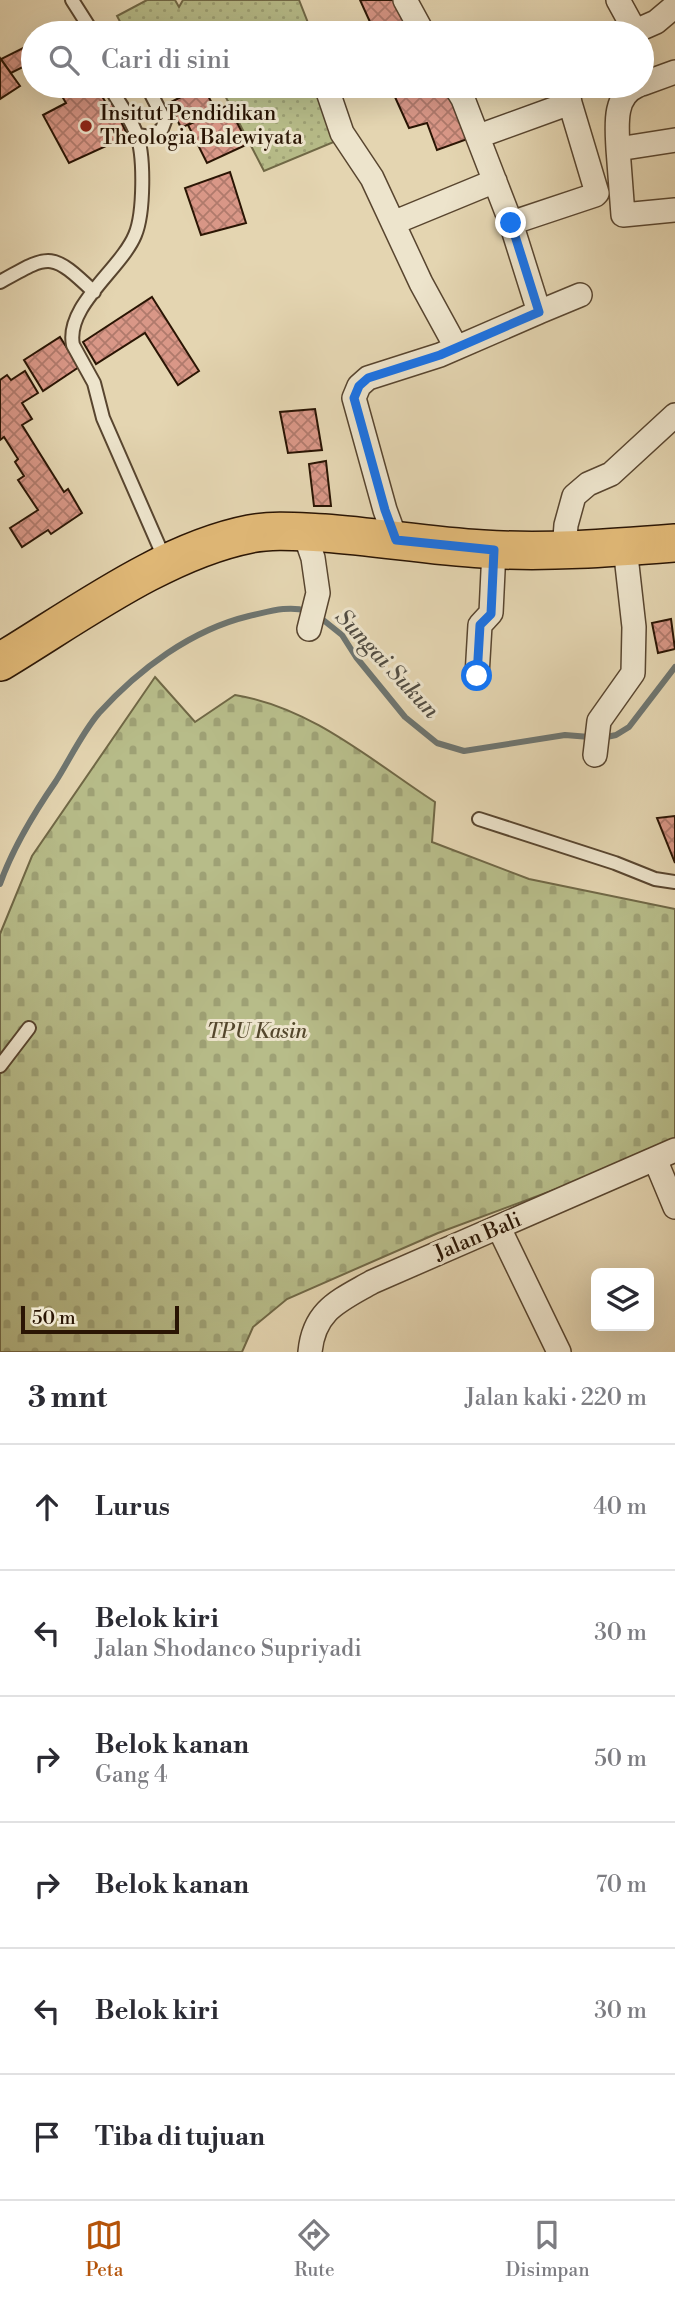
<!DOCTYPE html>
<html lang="id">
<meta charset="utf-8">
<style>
:root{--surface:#fff;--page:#f7f7f7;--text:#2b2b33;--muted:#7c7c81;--line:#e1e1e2;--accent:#b45309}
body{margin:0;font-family:"Libre Bodoni",serif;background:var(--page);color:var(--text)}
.controls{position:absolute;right:21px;bottom:21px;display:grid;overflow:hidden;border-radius:10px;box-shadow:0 7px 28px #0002}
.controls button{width:63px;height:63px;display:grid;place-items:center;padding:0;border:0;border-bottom:2px solid var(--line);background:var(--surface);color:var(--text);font:35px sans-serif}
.scale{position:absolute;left:21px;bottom:18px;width:158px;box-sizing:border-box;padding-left:7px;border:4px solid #2a1504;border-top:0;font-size:19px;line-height:24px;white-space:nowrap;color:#2a1504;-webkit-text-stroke:5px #ede4cc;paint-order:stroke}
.stop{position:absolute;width:21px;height:21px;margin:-16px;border:5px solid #1a73e8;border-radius:50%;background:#fff}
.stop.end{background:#1a73e8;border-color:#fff;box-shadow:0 2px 7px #0008}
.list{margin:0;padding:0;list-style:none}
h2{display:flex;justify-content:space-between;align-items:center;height:91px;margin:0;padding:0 28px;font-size:30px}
h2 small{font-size:23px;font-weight:400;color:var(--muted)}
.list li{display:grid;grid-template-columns:46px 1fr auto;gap:21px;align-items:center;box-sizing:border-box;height:126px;padding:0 28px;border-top:2px solid var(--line)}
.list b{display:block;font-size:26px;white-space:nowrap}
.list p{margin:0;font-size:23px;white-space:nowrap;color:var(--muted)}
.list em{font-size:23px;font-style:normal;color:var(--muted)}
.icon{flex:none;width:38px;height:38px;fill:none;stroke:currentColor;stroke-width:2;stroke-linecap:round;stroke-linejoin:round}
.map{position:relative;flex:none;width:675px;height:1352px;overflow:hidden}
.search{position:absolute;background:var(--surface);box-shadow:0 7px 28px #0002;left:21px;right:21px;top:21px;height:77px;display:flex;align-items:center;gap:18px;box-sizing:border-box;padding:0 24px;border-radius:38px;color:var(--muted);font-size:26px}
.sheet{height:847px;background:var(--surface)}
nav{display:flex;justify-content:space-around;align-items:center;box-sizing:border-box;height:98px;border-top:2px solid var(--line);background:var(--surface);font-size:19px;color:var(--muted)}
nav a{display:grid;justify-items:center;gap:4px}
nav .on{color:var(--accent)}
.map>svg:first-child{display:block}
.grass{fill:url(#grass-dots);stroke:#706846;stroke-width:2}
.cemetery{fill:url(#cemetery-stones);stroke:#706846;stroke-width:2}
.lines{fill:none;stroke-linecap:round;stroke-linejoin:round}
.stream{stroke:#6e7570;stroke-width:6}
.building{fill:url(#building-cross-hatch);stroke:#2a1504;stroke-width:2}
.lane-casing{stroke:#58452f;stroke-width:16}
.street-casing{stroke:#58452f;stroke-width:26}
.primary-casing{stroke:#2a1504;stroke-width:40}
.lane{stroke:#ede4cc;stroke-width:12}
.street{stroke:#ede4cc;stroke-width:23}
.primary{stroke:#e2ba78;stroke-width:37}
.route{stroke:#1a73e8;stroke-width:9}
.poi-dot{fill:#8f2418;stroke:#ede4cc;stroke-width:2.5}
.labels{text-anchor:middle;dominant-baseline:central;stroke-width:6;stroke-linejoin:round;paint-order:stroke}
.poi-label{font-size:21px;fill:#2a1504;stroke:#ede4cc;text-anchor:start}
.park-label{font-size:21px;font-style:italic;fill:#54472c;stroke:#ede4cc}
.street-label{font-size:21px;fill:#2a1504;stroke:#ede4cc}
.water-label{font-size:23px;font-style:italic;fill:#524d43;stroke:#ede4cc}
</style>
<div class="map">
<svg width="675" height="1352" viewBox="0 0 675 1352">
<defs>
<pattern id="grass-dots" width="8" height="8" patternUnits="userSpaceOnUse" patternTransform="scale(1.75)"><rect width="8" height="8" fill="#b7bc89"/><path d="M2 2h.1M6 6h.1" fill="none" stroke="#9ea175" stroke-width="1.8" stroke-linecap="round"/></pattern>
<pattern id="cemetery-stones" width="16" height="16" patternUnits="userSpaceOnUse" patternTransform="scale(1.75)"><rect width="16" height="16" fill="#b7bc89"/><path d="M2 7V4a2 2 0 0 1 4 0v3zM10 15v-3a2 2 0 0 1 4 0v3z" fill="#9ea175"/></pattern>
<pattern id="building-cross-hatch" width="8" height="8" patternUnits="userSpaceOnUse" patternTransform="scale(1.75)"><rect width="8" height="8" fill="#d99787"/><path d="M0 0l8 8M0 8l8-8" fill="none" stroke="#b07a6c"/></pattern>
</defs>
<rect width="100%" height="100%" fill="#e4d5b1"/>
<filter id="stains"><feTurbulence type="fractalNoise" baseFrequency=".00286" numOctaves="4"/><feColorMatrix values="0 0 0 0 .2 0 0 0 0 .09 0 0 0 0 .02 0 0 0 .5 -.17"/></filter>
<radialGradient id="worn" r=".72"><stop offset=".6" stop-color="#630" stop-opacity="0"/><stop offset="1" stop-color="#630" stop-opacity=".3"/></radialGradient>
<path class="grass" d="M 147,0 L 175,0 L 179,7 L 183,0 L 299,0 L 312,33 L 126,33 L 117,16 Z
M 220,86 L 320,86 L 341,139 L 264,171 Z"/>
<path class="cemetery" d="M 155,677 L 195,722 L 235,695 C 311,707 372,761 435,802 L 432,842 L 529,879 L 675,909 L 675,1140 L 578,1181 L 438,1233 L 287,1299 L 253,1327 L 242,1352 L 0,1352 L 0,934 L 32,856 Z"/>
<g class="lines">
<path class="stream" d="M 317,615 L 342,635 L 356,657 L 405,717 L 437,743 L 464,751 L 565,735 L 602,738 L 616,735 L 629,727 L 675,667
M 0,884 C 13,847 34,813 56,781 C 70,759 82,733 99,713 C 139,669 191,630 249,616 C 268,612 288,605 307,611"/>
</g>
<path class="building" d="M 360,0 L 395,0 L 411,33 L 375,33 Z
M 33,43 L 33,62 L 11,73 L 1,59 Z
M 0,58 L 20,86 L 0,99 Z
M 56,86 L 96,86 L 106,103 L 111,101 L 128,136 L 69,163 L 43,115 L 66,103 Z
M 203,86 L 216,111 L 181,128 L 169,103 Z
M 390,86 L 446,86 L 473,137 L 437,150 L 427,123 L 409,128 Z
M 228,105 L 248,144 L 207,163 L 188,125 Z
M 230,172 L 246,223 L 201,235 L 185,188 Z
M 152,297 L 199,371 L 178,385 L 145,333 L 96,364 L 83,342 Z
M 60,337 L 79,367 L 43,391 L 24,360 Z
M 25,371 L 38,393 L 22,403 L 32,419 L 22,425 L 64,492 L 68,489 L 82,513 L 51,534 L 48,530 L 22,547 L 10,528 L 38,510 L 18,480 L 24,476 L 15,462 L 18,459 L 4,437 L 0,440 L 0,380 L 7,375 L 11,380 Z
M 315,409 L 322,450 L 288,453 L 280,412 Z
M 326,461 L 331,506 L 314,506 L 309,464 Z
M 671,619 L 675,649 L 658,653 L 652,623 Z
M 675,816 L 675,863 L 657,818 Z"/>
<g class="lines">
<g class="lane-casing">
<path id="lane" d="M 72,0 L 93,33
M 109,86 C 118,101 130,117 136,133 C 145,154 144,214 135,235 C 121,269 65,306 73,345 L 94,383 L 103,418 L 166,562
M 137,135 L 151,137 L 162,129 L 165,121 L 147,86
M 0,282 C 50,254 51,251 94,292
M 479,819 L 615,863 L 655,879 L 675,882
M 0,1066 L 29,1028"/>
</g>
<g class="street-casing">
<path id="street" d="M 405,0 L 423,33
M 618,0 L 635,31
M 631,33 L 656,22 L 675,6
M 642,84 L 675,72
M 326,86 L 342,133 L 372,178 L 421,283 L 456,347
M 637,86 C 613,96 617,127 618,149 L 675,140
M 479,136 L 570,103 L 567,86
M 618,149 L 623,215 L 675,210
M 393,223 L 495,181
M 511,223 L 595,195 L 597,193 L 570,103
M 539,312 L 580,295
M 304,532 L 313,558 L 318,593 L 309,629
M 396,540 L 385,510 L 354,398 L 359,386 L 368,378 L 440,355 L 539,312 L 511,223 L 463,99 L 455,86
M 564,551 L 566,525 L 574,496 L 588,484 L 611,474 L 675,415
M 477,676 L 480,625 L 491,613 L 494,550
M 595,755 L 599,721 L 633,673 L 634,627 L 625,547
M 655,1159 L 675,1207
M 499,1228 L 559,1352
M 310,1352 C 314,1310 339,1301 372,1282 L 675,1150"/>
</g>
<g class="primary-casing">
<path id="primary" d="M 0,662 C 75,617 163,551 250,534 C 274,529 300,532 324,533 C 378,537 430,546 483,549 C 547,553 611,548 675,543"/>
</g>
<use href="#lane" class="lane"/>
<use href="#street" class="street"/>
<use href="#primary" class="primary"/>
</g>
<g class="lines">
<path class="route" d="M 477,676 L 480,625 L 491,614 L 494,550 L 396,540 L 385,510 L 354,398 L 359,386 L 368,378 L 440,355 L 539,312 L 511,223"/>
</g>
<circle class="poi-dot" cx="86" cy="126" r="7"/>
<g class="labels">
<g class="poi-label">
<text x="100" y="114">Insitut Pendidikan<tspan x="100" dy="24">Theologia Balewiyata</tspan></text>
</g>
<g class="park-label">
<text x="257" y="1032">TPU Kasin</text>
</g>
<g class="street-label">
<text transform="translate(478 1237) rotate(-23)">Jalan Bali</text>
</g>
<g class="water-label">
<text transform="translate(387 664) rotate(47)">Sungai Sukun</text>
</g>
</g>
<rect width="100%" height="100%" filter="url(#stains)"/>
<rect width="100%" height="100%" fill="url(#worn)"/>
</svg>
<div class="controls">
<button><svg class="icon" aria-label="layers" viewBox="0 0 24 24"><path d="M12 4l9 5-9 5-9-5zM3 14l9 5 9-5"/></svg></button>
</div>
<div class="scale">50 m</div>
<div class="stop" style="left:477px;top:676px"></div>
<div class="stop end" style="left:511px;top:223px"></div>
<div class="search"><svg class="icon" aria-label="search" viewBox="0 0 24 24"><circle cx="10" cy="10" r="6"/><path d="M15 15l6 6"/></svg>Cari di sini</div>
</div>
<section class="sheet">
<h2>3 mnt<small>Jalan kaki · 220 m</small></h2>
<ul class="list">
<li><svg class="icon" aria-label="ahead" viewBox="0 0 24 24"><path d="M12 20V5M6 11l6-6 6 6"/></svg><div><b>Lurus</b></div><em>40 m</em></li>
<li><svg class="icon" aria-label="left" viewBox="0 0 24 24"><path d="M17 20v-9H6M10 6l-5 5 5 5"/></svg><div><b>Belok kiri</b><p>Jalan Shodanco Supriyadi</p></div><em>30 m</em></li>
<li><svg class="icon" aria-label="right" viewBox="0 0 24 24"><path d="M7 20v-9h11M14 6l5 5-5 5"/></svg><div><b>Belok kanan</b><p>Gang 4</p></div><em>50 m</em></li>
<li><svg class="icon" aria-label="right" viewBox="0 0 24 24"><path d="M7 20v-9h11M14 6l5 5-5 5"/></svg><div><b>Belok kanan</b></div><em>70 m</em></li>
<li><svg class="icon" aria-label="left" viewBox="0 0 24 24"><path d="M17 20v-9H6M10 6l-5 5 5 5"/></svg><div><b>Belok kiri</b></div><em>30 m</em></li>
<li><svg class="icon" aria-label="arrive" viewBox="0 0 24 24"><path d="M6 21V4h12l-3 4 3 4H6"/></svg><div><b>Tiba di tujuan</b></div></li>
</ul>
</section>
<nav>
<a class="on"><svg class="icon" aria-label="map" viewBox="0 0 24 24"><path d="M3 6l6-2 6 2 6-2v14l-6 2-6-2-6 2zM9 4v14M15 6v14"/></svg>Peta</a>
<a><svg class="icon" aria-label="directions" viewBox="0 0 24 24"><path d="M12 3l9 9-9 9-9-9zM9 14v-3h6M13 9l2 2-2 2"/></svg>Rute</a>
<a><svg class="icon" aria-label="saved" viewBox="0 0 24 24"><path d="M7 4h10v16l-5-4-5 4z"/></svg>Disimpan</a>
</nav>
